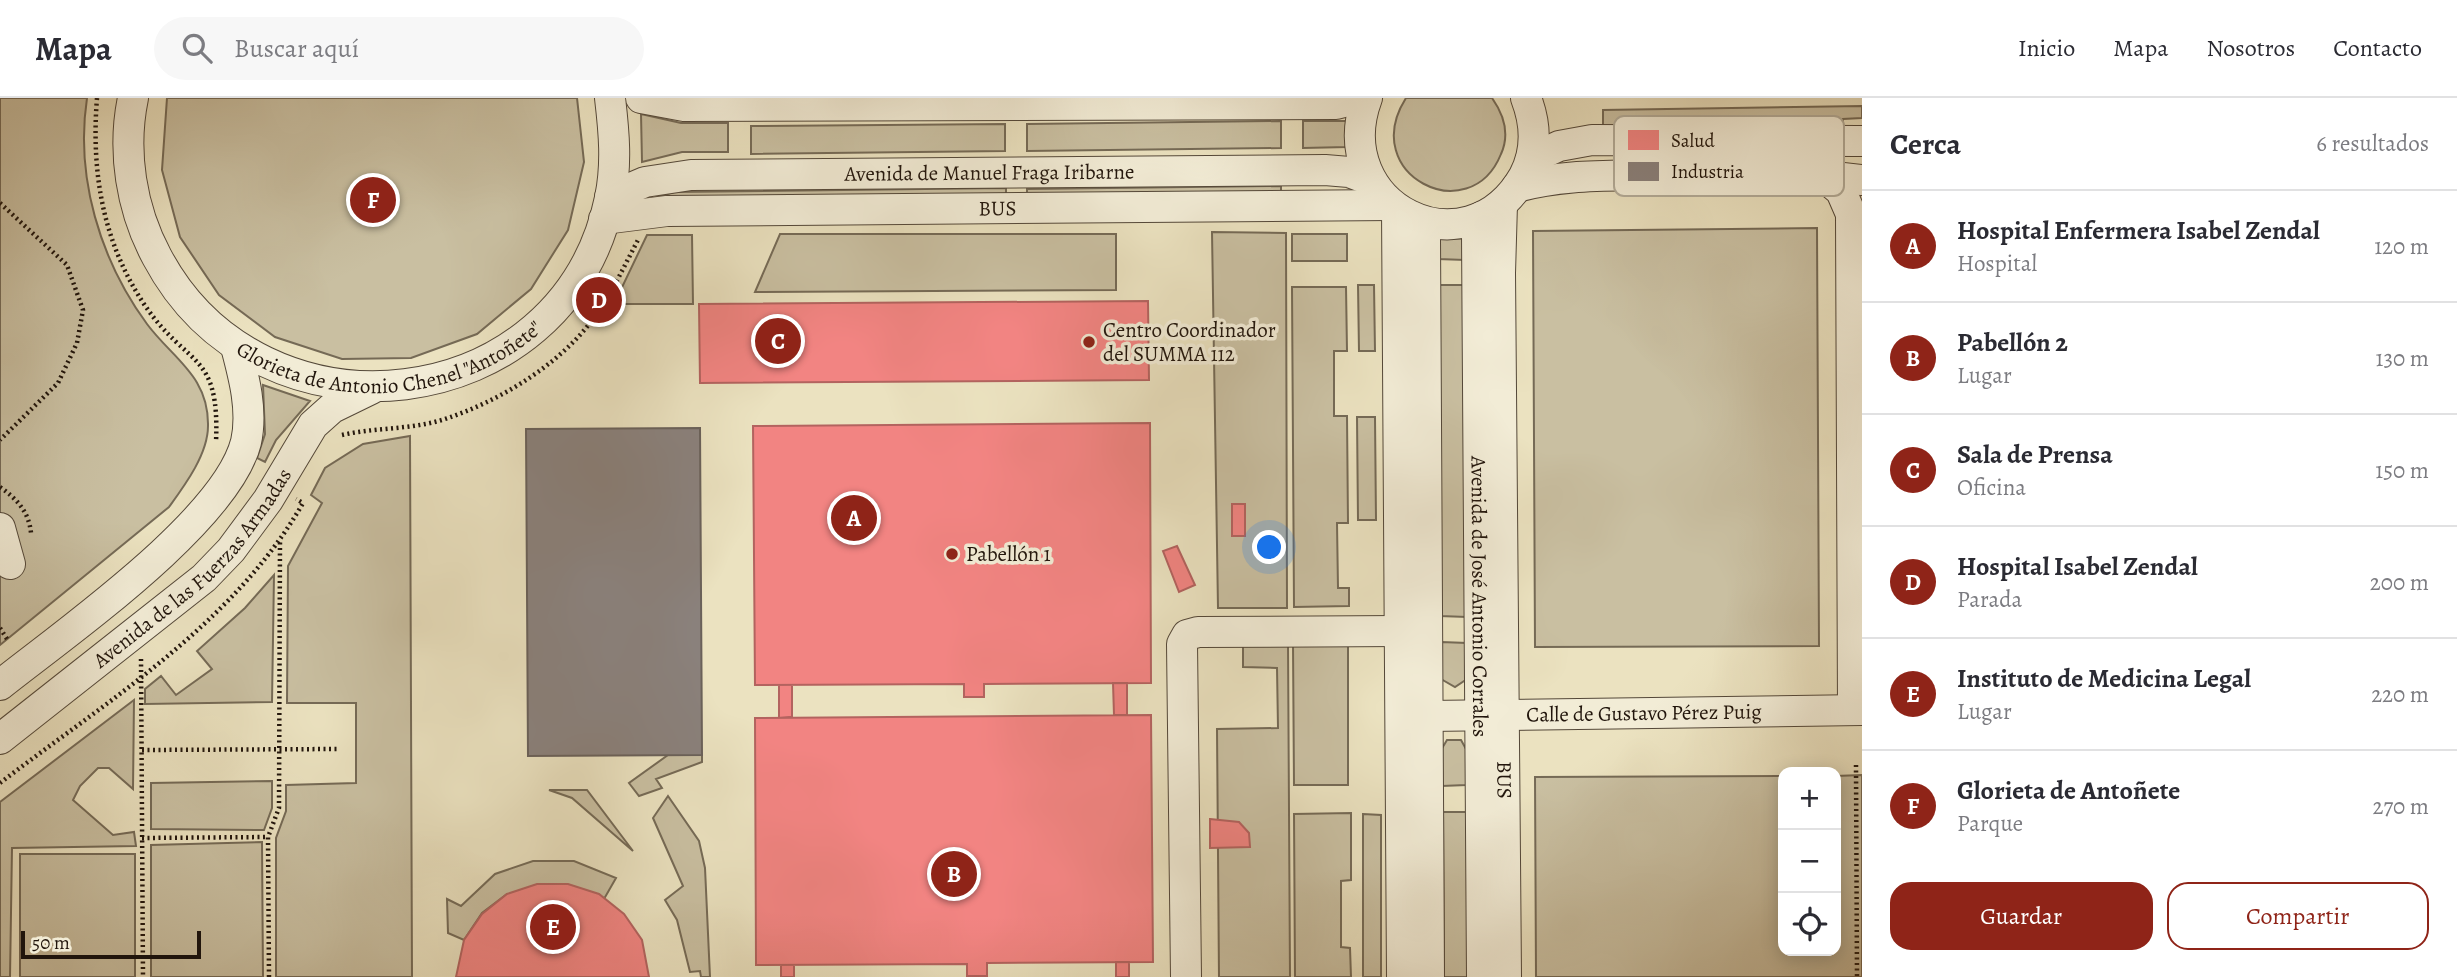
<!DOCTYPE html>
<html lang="es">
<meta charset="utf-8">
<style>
:root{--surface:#fff;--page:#f7f7f7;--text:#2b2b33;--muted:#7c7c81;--line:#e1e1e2;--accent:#8f2418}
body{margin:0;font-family:Alegreya,serif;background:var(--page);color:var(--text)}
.controls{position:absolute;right:21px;bottom:21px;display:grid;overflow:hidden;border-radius:14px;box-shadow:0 4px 18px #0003}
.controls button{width:63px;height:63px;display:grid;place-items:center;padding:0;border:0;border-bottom:2px solid var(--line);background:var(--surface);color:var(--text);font:35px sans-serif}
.scale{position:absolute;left:21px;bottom:18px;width:180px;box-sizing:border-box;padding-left:7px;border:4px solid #21150c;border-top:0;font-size:19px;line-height:24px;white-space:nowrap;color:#21150c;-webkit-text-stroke:5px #f2ecd6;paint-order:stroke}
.you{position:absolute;left:1270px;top:450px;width:24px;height:24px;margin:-18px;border:5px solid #fff;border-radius:50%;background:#1a73e8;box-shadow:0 0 0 10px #1a73e833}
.badge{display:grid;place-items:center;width:46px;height:46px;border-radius:50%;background:var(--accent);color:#fff;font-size:23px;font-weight:700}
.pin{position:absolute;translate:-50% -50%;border:4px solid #fff;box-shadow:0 2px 7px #0006}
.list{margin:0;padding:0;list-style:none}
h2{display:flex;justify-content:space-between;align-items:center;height:91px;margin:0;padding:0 28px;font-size:30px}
h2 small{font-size:23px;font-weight:400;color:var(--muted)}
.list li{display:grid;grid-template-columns:46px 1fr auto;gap:21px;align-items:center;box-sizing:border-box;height:112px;padding:0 28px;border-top:2px solid var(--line)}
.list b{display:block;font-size:26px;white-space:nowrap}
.list p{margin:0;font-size:23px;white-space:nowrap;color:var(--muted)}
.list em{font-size:23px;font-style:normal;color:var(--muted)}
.actions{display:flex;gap:14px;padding:21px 28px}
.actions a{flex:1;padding:16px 0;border:2px solid var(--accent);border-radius:21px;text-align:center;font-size:24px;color:var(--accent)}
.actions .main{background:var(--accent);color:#fff}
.icon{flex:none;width:38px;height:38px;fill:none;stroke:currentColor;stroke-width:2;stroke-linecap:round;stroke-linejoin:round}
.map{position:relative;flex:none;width:1862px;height:879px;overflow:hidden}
header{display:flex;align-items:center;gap:42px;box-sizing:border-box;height:98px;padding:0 35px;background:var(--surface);border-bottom:2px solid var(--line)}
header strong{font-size:33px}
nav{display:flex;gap:38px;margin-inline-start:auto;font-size:24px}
.search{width:490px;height:63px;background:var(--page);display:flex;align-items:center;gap:18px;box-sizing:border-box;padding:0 24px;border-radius:38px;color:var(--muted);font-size:26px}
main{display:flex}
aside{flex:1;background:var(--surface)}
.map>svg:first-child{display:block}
.green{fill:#c9bfa1;stroke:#756a56;stroke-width:2}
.health{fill:#f28482;stroke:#b3635f;stroke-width:2}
.industry{fill:#8a817c;stroke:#6a615a;stroke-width:2}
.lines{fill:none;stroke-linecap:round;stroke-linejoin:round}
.minor-casing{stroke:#544839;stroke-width:32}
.path{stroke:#21150c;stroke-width:4.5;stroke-dasharray:2 3.5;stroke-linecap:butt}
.minor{stroke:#f2ecd6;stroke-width:30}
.poi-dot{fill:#8f2418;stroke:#f2ecd6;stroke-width:2.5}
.labels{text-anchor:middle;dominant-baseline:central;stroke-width:7;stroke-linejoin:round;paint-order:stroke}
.street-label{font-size:21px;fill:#21150c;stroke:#f2ecd6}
.poi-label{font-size:21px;fill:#21150c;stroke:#f2ecd6;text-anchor:start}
.key{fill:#f2ecd6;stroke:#b3ac99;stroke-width:2}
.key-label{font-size:19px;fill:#21150c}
</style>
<header>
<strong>Mapa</strong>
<div class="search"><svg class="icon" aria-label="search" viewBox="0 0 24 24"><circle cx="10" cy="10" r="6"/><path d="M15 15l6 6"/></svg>Buscar aquí</div>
<nav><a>Inicio</a><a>Mapa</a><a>Nosotros</a><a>Contacto</a></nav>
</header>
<main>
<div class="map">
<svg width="1862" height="879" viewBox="0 0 1862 879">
<rect width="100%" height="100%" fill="#ebe2c0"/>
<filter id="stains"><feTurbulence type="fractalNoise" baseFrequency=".00286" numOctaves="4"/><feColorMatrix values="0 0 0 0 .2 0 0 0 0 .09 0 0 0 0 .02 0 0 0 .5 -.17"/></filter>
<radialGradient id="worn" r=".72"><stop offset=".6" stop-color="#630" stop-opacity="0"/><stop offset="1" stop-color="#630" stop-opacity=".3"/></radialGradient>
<path class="green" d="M 0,0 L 87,0 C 75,79 100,162 147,226 C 173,261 209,278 208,328 C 208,356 185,387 169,409 L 0,547 Z
M 167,0 L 577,0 L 584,64 L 568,132 L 531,191 L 477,236 L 411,260 L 342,261 L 275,239 L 219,197 L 180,139 L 162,72 Z
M 1406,0 L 1492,0 C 1504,17 1510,36 1501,56 C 1470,133 1357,77 1406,0 Z
M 1862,8 L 1862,20 L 1843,21 L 1842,30 L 1603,28 L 1603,12 Z
M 641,16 L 681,25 L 728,25 L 728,54 L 682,54 L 642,64 Z
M 1281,23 L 1281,50 L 1027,53 L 1027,26 Z
M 1303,23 L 1346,23 L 1347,49 L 1303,50 Z
M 1005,26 L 1005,53 L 751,56 L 751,28 Z
M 1281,88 L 1281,103 L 1027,105 L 1027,91 Z
M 1006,90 L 1006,105 L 641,104 L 674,94 Z
M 1817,130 L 1819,548 L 1535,549 L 1533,133 Z
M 1212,134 L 1286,135 L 1287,510 L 1218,510 Z
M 780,136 L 1116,136 L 1116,192 L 755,194 Z
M 1292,136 L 1347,136 L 1347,163 L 1292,163 Z
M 647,137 L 692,137 L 693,206 L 614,206 Z
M 1438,137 L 1465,137 L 1465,162 L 1438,161 Z
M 1358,187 L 1374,187 L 1375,253 L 1359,253 Z
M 1438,187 L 1465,187 L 1467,519 L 1440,518 Z
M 1292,189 L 1346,189 L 1347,253 L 1334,253 L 1334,318 L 1347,318 L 1348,425 L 1337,425 L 1338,490 L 1349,490 L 1349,508 L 1294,509 Z
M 263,287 L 310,303 L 276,342 L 265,364 L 257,360 L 265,336 Z
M 1357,319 L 1375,319 L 1376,422 L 1358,422 Z
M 410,338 L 412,879 L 276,879 L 276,740 L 286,713 L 286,687 L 356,685 L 356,605 L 287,605 L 288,468 L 322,405 L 311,397 L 325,370 L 363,346 Z
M 274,477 L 272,604 L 145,606 L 145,591 L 161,578 L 176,597 L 212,571 L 197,553 L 245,510 Z
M 1243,544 L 1288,545 L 1290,879 L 1219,879 L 1217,631 L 1278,630 L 1277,570 L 1243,569 Z
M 1441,544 L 1467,545 L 1467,581 L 1455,589 L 1441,581 Z
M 1348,545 L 1348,687 L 1294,687 L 1293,546 Z
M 134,602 L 133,691 L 109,670 L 98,670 L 80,688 L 73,702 L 113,737 L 134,734 L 136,748 L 12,750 L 10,879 L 0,879 L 0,704 Z
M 1447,642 L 1461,642 L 1466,651 L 1466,687 L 1442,688 L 1441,652 Z
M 668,657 L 702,657 L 702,664 L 656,681 L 662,690 L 639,698 L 629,685 Z
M 1862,677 L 1862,879 L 1536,879 L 1535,679 L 1783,678 L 1783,853 L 1836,853 L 1836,678 Z
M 272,683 L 272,710 L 264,732 L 151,731 L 151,685 Z
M 549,692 L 587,692 L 633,753 L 572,700 Z
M 668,698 L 699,743 L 705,770 L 710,879 L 701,879 L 700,873 L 690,874 L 677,822 L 665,802 L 683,788 L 653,720 Z
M 1443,714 L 1469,714 L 1470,879 L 1444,879 Z
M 1351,715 L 1351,782 L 1341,783 L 1341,849 L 1350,850 L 1351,879 L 1295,879 L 1294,716 Z
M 1363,716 L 1381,717 L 1381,879 L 1363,879 Z
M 262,744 L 263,879 L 151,879 L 151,747 Z
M 20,756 L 135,756 L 135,879 L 20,879 Z
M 533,763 L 574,763 L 616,780 L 604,801 L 507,796 L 482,815 L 464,842 L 448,835 L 447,801 L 461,808 L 495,776 Z"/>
<path class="health" d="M 1148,203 L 1149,282 L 700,285 L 699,206 Z
M 1150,325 L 1151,585 L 984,586 L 984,599 L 964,599 L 964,586 L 755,587 L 753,328 Z
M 1232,406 L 1245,406 L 1245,438 L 1232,438 Z
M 1177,448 L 1195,487 L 1179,494 L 1163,453 Z
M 1113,585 L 1127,585 L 1127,617 L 1114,617 Z
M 779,587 L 792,587 L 792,619 L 779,620 Z
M 1151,617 L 1153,864 L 987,865 L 987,878 L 967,878 L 967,866 L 756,867 L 755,620 Z
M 1210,721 L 1239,724 L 1249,735 L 1250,749 L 1210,750 Z
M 537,786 L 568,786 L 599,796 L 624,816 L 642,842 L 649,879 L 456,879 L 464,842 L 482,816 L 507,796 Z
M 1116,864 L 1129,864 L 1129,879 L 1116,879 Z
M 781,867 L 794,867 L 794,879 L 781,879 Z"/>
<path class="industry" d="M 700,330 L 702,657 L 528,658 L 526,331 Z"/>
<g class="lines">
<g class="minor-casing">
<g id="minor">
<path id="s1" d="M 133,0 C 122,53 131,111 157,159 C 261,355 564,322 610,100 C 617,66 614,34 610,0"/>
<path d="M 641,0 L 684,8 L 1336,6 L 1360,0"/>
<path d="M 1367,0 C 1327,108 1467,178 1524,78 C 1537,53 1536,26 1526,0"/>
<path d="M 1531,61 L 1559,48 L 1592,42 L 1862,43"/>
<path d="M 1822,77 L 1841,93 L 1851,116 L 1853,612"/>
<path d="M 1517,89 C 1559,77 1603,78 1646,77 C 1718,75 1790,73 1862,82"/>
<path id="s2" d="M 610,99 L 645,84 L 691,77 L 1325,72 L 1349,74 L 1370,82"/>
<path id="s3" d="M 1502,106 L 1500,175 L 1506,879"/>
<path d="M 1397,111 L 1402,879"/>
<path id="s4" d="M 1481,119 L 1477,137 L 1482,879"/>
<path id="s5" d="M 604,121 L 667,113 L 1391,107"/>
<path d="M 1419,123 L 1425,141 L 1429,879"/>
<path d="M 0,430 L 10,466"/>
<path d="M 0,587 C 64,536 226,423 246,344 C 253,313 244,279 236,249"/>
<path id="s6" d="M 1427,618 L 1862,612"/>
<path id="s7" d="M 0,641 L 204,480 L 231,452 L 268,402 L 313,327 L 332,310 L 371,291"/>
<path d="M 1186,879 L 1182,546 L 1187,537 L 1198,534 L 1400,533"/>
</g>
</g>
<path class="path" d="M 97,0 C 91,75 103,146 146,209 C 188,270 220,253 216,344
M 0,105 L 67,167 L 83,212 L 77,245 L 58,285 L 0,342
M 342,337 C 377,329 414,332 448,320 C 498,303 552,271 586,230 C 608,204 622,172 638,142
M 0,389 C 17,401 29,414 31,435
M 0,530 L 7,541
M 141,561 L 143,879
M 142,652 L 338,651
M 1856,667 L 1857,879
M 0,685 C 107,603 234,526 303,405 L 296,401
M 142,740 L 268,739
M 269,879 L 268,739 L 279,710 L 280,441"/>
<use href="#minor" class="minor"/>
</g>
<g class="poi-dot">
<circle cx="1089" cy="244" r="7"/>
<circle cx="952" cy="456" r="7"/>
</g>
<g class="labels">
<g class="street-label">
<text stroke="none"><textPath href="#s2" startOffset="383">Avenida de Manuel Fraga Iribarne</textPath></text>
<text stroke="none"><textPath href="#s5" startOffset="394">BUS</textPath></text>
<text stroke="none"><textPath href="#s1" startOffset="448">Glorieta de Antonio Chenel "Antoñete"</textPath></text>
<text stroke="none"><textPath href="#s7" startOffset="259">Avenida de las Fuerzas Armadas</textPath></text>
<text stroke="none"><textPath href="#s4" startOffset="380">Avenida de José Antonio Corrales</textPath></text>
<text stroke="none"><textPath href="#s6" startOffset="217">Calle de Gustavo Pérez Puig</textPath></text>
<text stroke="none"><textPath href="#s3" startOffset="576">BUS</textPath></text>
</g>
<g class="poi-label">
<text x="1103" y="232">Centro Coordinador<tspan x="1103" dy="24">del SUMMA 112</tspan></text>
<text x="966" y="456">Pabellón 1</text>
</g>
</g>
<rect x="1614" y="18" width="230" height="80" rx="10" class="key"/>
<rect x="1628" y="32" width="31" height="20" fill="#f28482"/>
<rect x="1628" y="64" width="31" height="19" fill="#8a817c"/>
<g class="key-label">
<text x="1671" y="49">Salud</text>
<text x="1671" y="80">Industria</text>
</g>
<rect width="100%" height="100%" filter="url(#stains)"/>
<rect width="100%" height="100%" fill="url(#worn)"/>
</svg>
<div class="controls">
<button>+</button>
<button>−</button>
<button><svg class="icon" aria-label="locate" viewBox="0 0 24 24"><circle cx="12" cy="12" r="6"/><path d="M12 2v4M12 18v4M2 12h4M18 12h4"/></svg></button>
</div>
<div class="scale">50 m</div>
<div class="you"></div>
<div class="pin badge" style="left:854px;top:420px">A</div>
<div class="pin badge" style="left:954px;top:776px">B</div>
<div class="pin badge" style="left:778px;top:243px">C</div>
<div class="pin badge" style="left:599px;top:202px">D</div>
<div class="pin badge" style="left:553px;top:829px">E</div>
<div class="pin badge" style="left:373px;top:102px">F</div>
</div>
<aside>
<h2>Cerca<small>6 resultados</small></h2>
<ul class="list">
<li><span class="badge">A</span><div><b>Hospital Enfermera Isabel Zendal</b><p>Hospital</p></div><em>120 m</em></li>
<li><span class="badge">B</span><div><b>Pabellón 2</b><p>Lugar</p></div><em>130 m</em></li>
<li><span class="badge">C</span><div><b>Sala de Prensa</b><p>Oficina</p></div><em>150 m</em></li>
<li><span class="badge">D</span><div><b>Hospital Isabel Zendal</b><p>Parada</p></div><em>200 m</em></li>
<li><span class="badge">E</span><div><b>Instituto de Medicina Legal</b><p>Lugar</p></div><em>220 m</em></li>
<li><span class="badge">F</span><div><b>Glorieta de Antoñete</b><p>Parque</p></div><em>270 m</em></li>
</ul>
<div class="actions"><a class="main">Guardar</a><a>Compartir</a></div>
</aside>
</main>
